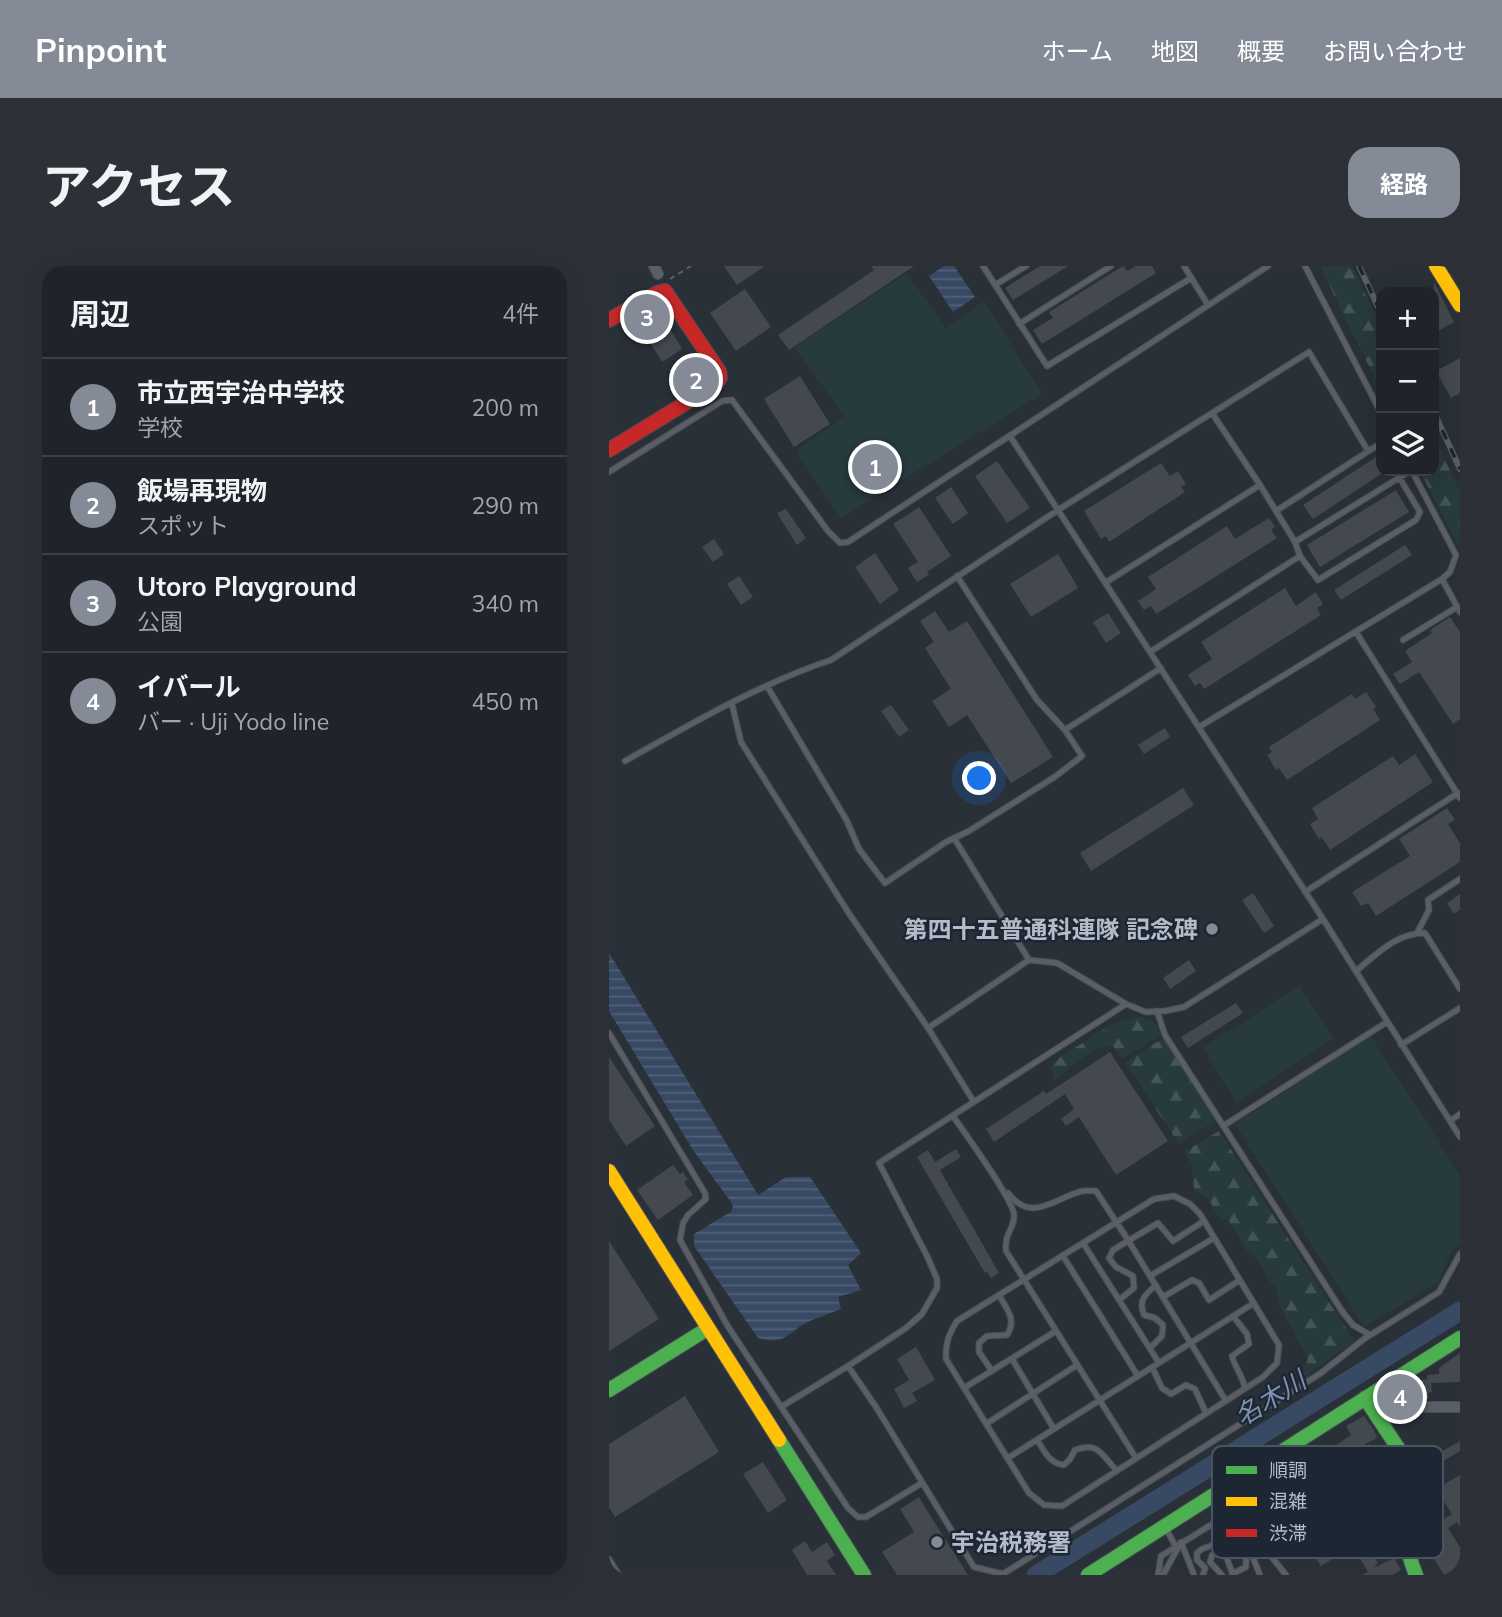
<!DOCTYPE html>
<html lang="ja">
<meta charset="utf-8">
<style>
:root{--surface:#20242a;--page:#2d3036;--text:#f1f3f6;--muted:#a2a4a8;--line:#3d4147;--accent:#848b96}
body{margin:0;font-family:Mulish,"Noto Sans JP",sans-serif;background:var(--page);color:var(--text)}
.controls{position:absolute;right:21px;top:21px;display:grid;overflow:hidden;border-radius:14px;box-shadow:0 7px 28px #0002}
.controls button{width:63px;height:63px;display:grid;place-items:center;padding:0;border:0;border-bottom:2px solid var(--line);background:var(--surface);color:var(--text);font:35px sans-serif}
.you{position:absolute;left:371px;top:513px;width:24px;height:24px;margin:-18px;border:5px solid #fff;border-radius:50%;background:#1a73e8;box-shadow:0 0 0 10px #1a73e833}
.badge{display:grid;place-items:center;width:46px;height:46px;border-radius:50%;background:var(--accent);color:#fff;font-size:23px;font-weight:700}
.pin{position:absolute;translate:-50% -50%;border:4px solid #fff;box-shadow:0 2px 7px #0006}
.list{margin:0;padding:0;list-style:none}
h2{display:flex;justify-content:space-between;align-items:center;height:91px;margin:0;padding:0 28px;font-size:30px}
h2 small{font-size:23px;font-weight:400;color:var(--muted)}
.list li{display:grid;grid-template-columns:46px 1fr auto;gap:21px;align-items:center;box-sizing:border-box;height:98px;padding:0 28px;border-top:2px solid var(--line)}
.list b{display:block;font-size:26px;white-space:nowrap}
.list p{margin:0;font-size:23px;white-space:nowrap;color:var(--muted)}
.list em{font-size:23px;font-style:normal;color:var(--muted)}
.icon{flex:none;width:38px;height:38px;fill:none;stroke:currentColor;stroke-width:2;stroke-linecap:round;stroke-linejoin:round}
.map{position:relative;flex:none;width:851px;height:1309px;overflow:hidden;border-radius:21px}
header{display:flex;align-items:center;gap:42px;box-sizing:border-box;height:98px;padding:0 35px;background:var(--accent);color:#fff}
header strong{font-size:33px}
nav{display:flex;gap:38px;margin-inline-start:auto;font-size:24px}
.intro{display:flex;align-items:center;justify-content:space-between;box-sizing:border-box;height:168px;padding:0 42px}
h1{margin:0;font-size:49px}
.button{padding:18px 32px;border-radius:21px;background:var(--accent);color:#fff;font-size:24px;font-weight:700}
main{display:flex;gap:42px;padding:0 42px}
aside{flex:1;background:var(--surface);border-radius:21px;box-shadow:0 7px 28px #0002}
.map>svg:first-child{display:block}
.forest{fill:url(#forest-firs)}
.park{fill:url(#park-tufts)}
.pitch{fill:#273a3e}
.water{fill:url(#water-rules)}
.lines{fill:none;stroke-linecap:round;stroke-linejoin:round}
.river{stroke:#384963;stroke-width:19}
.building{fill:#444950}
.lane-casing{stroke:#484c53;stroke-width:7}
.street-casing{stroke:#484c53;stroke-width:12}
.fast-casing{stroke:#484c53;stroke-width:16}
.slow-casing{stroke:#484c53;stroke-width:16}
.jam-casing{stroke:#484c53;stroke-width:16}
.path{stroke:#5d636a;stroke-width:2;stroke-dasharray:5 5;stroke-linecap:butt}
.lane{stroke:#5a5e66;stroke-width:5}
.street{stroke:#5a5e66;stroke-width:10}
.fast{stroke:#4caf50;stroke-width:14}
.slow{stroke:#ffc107;stroke-width:14}
.jam{stroke:#c62828;stroke-width:14}
.rail-casing{stroke:#595d64;stroke-width:6}
.rail{stroke:#1d2633;stroke-width:3.5;stroke-dasharray:10;stroke-linecap:butt}
.poi-dot{fill:#848b96;stroke:#1d2633;stroke-width:2.5}
.labels{text-anchor:middle;dominant-baseline:central;stroke-width:5;stroke-linejoin:round;paint-order:stroke}
.poi-label{font-size:24px;font-weight:bold;fill:#b4bcc9;stroke:#1d2633;text-anchor:end}
.water-label{font-size:26px;font-style:italic;fill:#7c92b1;stroke:#1d2633}
.key{fill:#1d2633;stroke:#4a5360;stroke-width:2}
.key-label{font-size:19px;fill:#b4bcc9}
</style>
<header>
<strong>Pinpoint</strong>
<nav><a>ホーム</a><a>地図</a><a>概要</a><a>お問い合わせ</a></nav>
</header>
<div class="intro"><h1>アクセス</h1><a class="button">経路</a></div>
<main>
<aside>
<h2>周辺<small>4件</small></h2>
<ul class="list">
<li><span class="badge">1</span><div><b>市立西宇治中学校</b><p>学校</p></div><em>200 m</em></li>
<li><span class="badge">2</span><div><b>飯場再現物</b><p>スポット</p></div><em>290 m</em></li>
<li><span class="badge">3</span><div><b>Utoro Playground</b><p>公園</p></div><em>340 m</em></li>
<li><span class="badge">4</span><div><b>イバール</b><p>バー · Uji Yodo line</p></div><em>450 m</em></li>
</ul>
</aside>
<div class="map">
<svg width="851" height="1309" viewBox="0 0 851 1309">
<defs>
<pattern id="forest-firs" width="22" height="20" patternUnits="userSpaceOnUse" patternTransform="scale(1.75)"><rect width="22" height="20" fill="#273a3e"/><path d="M5 1l3.5 6h-7zM16 11l3.5 6h-7z" fill="#445559"/></pattern>
<pattern id="park-tufts" width="24" height="20" patternUnits="userSpaceOnUse" patternTransform="scale(1.75)"><rect width="24" height="20" fill="#273a3e"/><path d="M3 7l-1-3M5 7V3M7 7l1-3M15 17l-1-3M17 17v-4M19 17l1-3" fill="none" stroke="#445559"/></pattern>
<pattern id="water-rules" width="6" height="5" patternUnits="userSpaceOnUse" patternTransform="scale(1.75)"><rect width="6" height="5" fill="#384963"/><path d="M0 2.5h6" fill="none" stroke="#526178"/></pattern>
</defs>
<rect width="100%" height="100%" fill="#2a3038"/>
<path class="forest" d="M 711,0 L 743,0 L 772,61 L 772,125 Z
M 825,171 L 851,226 L 851,283 L 811,205 L 825,205 Z
M 530,751 C 543,753 546,755 551,767 L 549,771 L 513,793 L 504,780 L 494,780 L 463,799 L 446,815 L 442,804 L 444,796 L 503,758 Z
M 555,772 L 607,854 L 570,878 L 516,796 Z
M 610,865 L 745,1075 L 694,1112 L 691,1107 L 699,1094 L 670,1038 L 668,1020 L 661,1016 L 646,989 L 637,984 L 619,954 L 610,953 L 600,933 L 585,925 L 583,899 L 576,885 Z"/>
<path class="park" d="M 44,38 L 52,53 L 32,64 L 23,49 Z"/>
<path class="pitch" d="M 298,7 L 336,62 L 375,35 L 433,128 L 232,252 L 187,185 L 235,150 L 186,81 Z
M 690,720 L 724,773 L 628,837 L 594,782 Z
M 762,770 L 851,909 L 851,979 L 843,985 L 828,1017 L 755,1061 L 626,858 Z"/>
<path class="water" d="M 335,0 L 345,0 L 366,31 L 344,46 L 320,10 Z
M 0,687 L 149,929 L 177,911 L 201,911 L 252,987 L 239,999 L 252,1024 L 229,1031 L 232,1043 C 220,1048 206,1052 195,1058 C 176,1070 173,1079 149,1072 L 85,980 L 85,968 L 123,945 L 124,939 L 84,884 L 0,745 Z"/>
<g class="lines">
<path class="river" d="M 427,1309 L 851,1045"/>
</g>
<path class="building" d="M 115,0 L 156,0 L 128,19 Z
M 262,0 L 305,0 L 180,84 L 169,69 L 265,4 Z
M 431,0 L 459,0 L 404,34 L 396,22 Z
M 514,0 L 518,5 L 527,0 L 543,0 L 547,7 L 433,78 L 424,64 L 444,52 L 440,46 Z
M 825,16 L 845,56 L 825,67 Z
M 136,23 L 162,61 L 127,85 L 101,47 Z
M 57,56 L 73,83 L 53,96 L 36,68 Z
M 851,92 L 851,127 L 842,132 L 827,105 Z
M 191,110 L 221,158 L 185,181 L 155,133 Z
M 767,191 L 772,199 L 772,208 L 704,253 L 694,239 Z
M 388,195 L 421,242 L 398,257 L 366,210 Z
M 552,197 L 561,210 L 569,205 L 577,218 L 572,221 L 576,226 L 500,276 L 497,270 L 492,273 L 475,245 Z
M 342,221 L 359,247 L 344,258 L 326,232 Z
M 787,224 L 800,246 L 711,301 L 698,279 Z
M 310,241 L 342,290 L 318,306 L 320,309 L 308,316 L 299,302 L 309,296 L 284,258 Z
M 177,243 L 197,272 L 188,279 L 168,247 Z
M 660,252 L 666,261 L 662,264 L 668,272 L 547,348 L 542,340 L 535,344 L 529,335 L 547,323 L 539,311 L 618,260 L 626,273 Z
M 105,273 L 115,288 L 104,296 L 93,281 Z
M 796,279 L 803,289 L 732,334 L 725,324 Z
M 266,287 L 290,324 L 271,338 L 246,301 Z
M 449,288 L 469,322 L 422,351 L 401,318 Z
M 130,310 L 144,331 L 132,339 L 118,318 Z
M 676,322 L 687,340 L 707,326 L 714,338 L 708,342 L 712,349 L 595,423 L 591,417 L 586,420 L 579,409 L 603,393 L 592,376 Z
M 326,345 L 340,366 L 358,355 L 444,491 L 402,517 L 358,449 L 340,461 L 323,435 L 342,423 L 316,382 L 325,376 L 311,355 Z
M 499,347 L 512,367 L 497,377 L 484,356 Z
M 841,351 L 851,366 L 851,453 L 844,458 L 810,406 L 791,418 L 784,408 L 803,396 L 796,385 L 823,367 L 821,364 Z
M 757,426 L 767,441 L 764,443 L 771,454 L 678,514 L 670,502 L 667,504 L 658,489 L 663,486 L 660,481 L 743,428 L 746,433 Z
M 282,439 L 300,464 L 290,471 L 272,445 Z
M 556,462 L 561,471 L 535,488 L 529,479 Z
M 806,488 L 824,516 L 721,584 L 713,571 L 710,573 L 701,558 L 709,553 L 703,542 L 784,490 L 790,499 Z
M 574,522 L 585,539 L 482,605 L 471,587 Z
M 838,542 L 846,554 L 839,558 L 851,577 L 851,596 L 767,650 L 759,637 L 752,640 L 743,626 L 801,590 L 790,573 Z
M 644,627 L 665,660 L 655,667 L 633,634 Z
M 851,628 L 851,644 L 845,648 L 838,637 Z
M 580,694 L 587,705 L 561,723 L 554,712 Z
M 627,737 L 634,747 L 579,782 L 572,771 Z
M 501,786 L 559,875 L 507,909 L 470,851 L 457,860 L 452,853 L 465,843 L 456,828 L 385,876 L 377,863 L 435,825 L 437,828 Z
M 0,791 L 46,860 L 17,880 L 0,854 Z
M 347,883 L 352,891 L 331,904 L 390,1007 L 382,1012 L 378,1006 L 376,1007 L 308,891 L 319,884 L 326,896 Z
M 64,899 L 71,908 L 74,906 L 79,914 L 75,916 L 84,929 L 49,954 L 28,924 Z
M 0,975 L 50,1053 L 0,1085 Z
M 307,1081 L 326,1114 L 303,1127 L 308,1135 L 295,1142 L 285,1123 L 300,1114 L 288,1093 Z
M 851,1087 L 851,1116 L 822,1117 L 823,1126 L 819,1127 L 820,1133 L 780,1133 L 806,1115 L 818,1113 L 818,1109 L 830,1108 L 830,1102 Z
M 76,1130 L 110,1186 L 6,1251 L 0,1242 L 0,1178 Z
M 755,1150 L 765,1164 L 768,1172 L 741,1186 L 747,1194 L 721,1211 L 708,1192 L 742,1169 L 737,1160 Z
M 851,1175 L 851,1185 L 816,1206 L 811,1198 Z
M 154,1196 L 178,1234 L 159,1247 L 134,1208 Z
M 851,1209 L 851,1261 L 848,1256 L 839,1262 L 851,1281 L 851,1309 L 835,1309 L 810,1269 L 843,1248 L 827,1223 Z
M 744,1230 L 767,1266 L 754,1274 L 769,1297 L 765,1302 L 785,1292 L 792,1304 L 784,1309 L 752,1309 L 759,1306 L 744,1280 L 712,1300 L 689,1264 Z
M 310,1231 L 317,1243 L 359,1309 L 288,1309 L 273,1286 L 305,1266 L 291,1243 Z
M 196,1275 L 203,1286 L 218,1276 L 226,1289 L 218,1295 L 227,1309 L 198,1309 L 183,1284 Z"/>
<g class="lines">
<g class="lane-casing">
<path id="lane" d="M 374,0 L 438,100 L 582,12
M 575,0 L 599,39
M 696,0 L 772,147
M 386,19 L 417,0
M 410,58 L 502,0
M 603,147 L 700,86 L 759,185
M 401,170 L 714,653 L 851,871
M 0,206 L 113,135 L 123,134 L 219,265 L 231,277 L 239,276 L 659,0
M 667,245 L 772,177
M 686,276 L 801,205
M 833,313 L 851,346
M 496,317 L 651,219
M 747,366 L 851,532
M 794,374 L 848,341
M 541,386 L 691,290
M 158,420 L 238,555 L 250,583 L 276,617 L 337,576 L 360,565 L 447,510 L 473,490 L 456,464 L 428,434 L 348,310
M 123,438 L 132,476 L 239,646 L 319,762 L 365,836
M 590,461 L 833,313 L 841,306 L 847,289 L 803,205
M 456,464 L 552,402
M 16,495 C 82,458 150,418 222,394 L 449,244 L 603,147 L 651,219 L 686,276 L 691,290 L 709,314 L 807,254 L 811,246 L 790,211
M 345,572 L 420,694
M 696,626 L 849,527
M 808,667 L 820,644 L 819,634 L 851,613
M 747,705 C 768,688 787,667 816,667 L 851,723
M 548,745 L 556,769 L 733,1045 L 744,1059 L 761,1069
M 319,762 L 420,694 L 448,697 L 517,738 L 537,746 L 556,745 L 575,741 L 714,653
M 0,767 L 96,927 L 97,933 L 79,949 L 74,957 L 71,974 L 118,1059 L 239,1242 L 249,1251 L 257,1251 L 313,1217
M 792,779 L 851,742
M 344,850 C 355,866 404,933 405,949 C 406,962 395,967 397,985 L 527,1192
M 841,855 L 851,848
M 614,860 L 778,756
M 399,927 C 422,957 443,934 470,926 C 475,924 481,925 487,925 L 519,974 L 617,1135
M 565,930 L 581,938 L 591,948 L 670,1079 L 668,1097 L 654,1111 L 453,1240 L 435,1239 L 420,1227 L 337,1093 C 336,1077 340,1068 348,1055 L 545,933 Z
M 474,977 L 550,1097
M 454,990 L 529,1110
M 541,1010 L 605,972
M 554,1031 L 583,1014 L 590,1017 L 600,1034 L 631,1014
M 510,1034 L 525,1022 L 524,1010 L 507,1001 L 500,992 L 504,984 L 549,957 L 564,975 L 595,955
M 624,1050 L 638,1068 L 640,1078 L 623,1090 C 626,1102 633,1108 636,1122
M 541,1082 L 553,1070 L 554,1059 L 546,1052 L 535,1049 C 529,1034 536,1029 547,1019
M 403,1093 L 445,1163
M 239,1100 L 267,1141 L 365,1301 L 394,1308 L 712,1107 L 755,1073 L 830,1026 L 851,988
M 543,1101 L 553,1122 L 562,1128 L 577,1119 L 586,1123 L 597,1147
M 383,1105 L 370,1086 L 370,1077 L 378,1070 L 398,1069 C 408,1054 398,1043 390,1029
M 355,1122 L 447,1065
M 172,1141 L 239,1100 L 297,1062 L 313,1048 L 328,1022 L 328,1013 L 318,990 L 270,897 L 517,738
M 377,1158 L 468,1099
M 428,1174 C 436,1186 440,1197 455,1199 L 461,1193 L 466,1184 C 489,1175 493,1189 508,1205
M 399,1192 L 645,1037
M 612,1228 L 629,1251
M 605,1257 L 624,1309
M 556,1261 L 566,1279
M 649,1273 L 639,1279 L 651,1309
M 572,1276 L 585,1309
M 0,1293 L 10,1309
M 623,1308 L 637,1301 L 637,1292 L 629,1286 L 626,1279 L 630,1272 L 642,1265
M 549,1309 L 552,1290 L 605,1257 L 622,1251 L 635,1256 L 677,1309
M 554,1309 L 571,1278
M 594,1309 L 596,1302 L 588,1294 L 588,1287 L 593,1283 L 612,1276
M 613,1309 L 601,1296 L 603,1289 L 614,1283"/>
</g>
<g class="street-casing">
<path id="street" d="M 45,0 L 49,8
M 762,1141 L 851,1141"/>
</g>
<g class="fast-casing">
<path id="fast" d="M 0,1124 L 98,1063
M 756,1132 L 818,1226 C 805,1266 788,1262 807,1309
M 170,1174 L 255,1309
M 479,1309 L 851,1072"/>
</g>
<g class="slow-casing">
<path id="slow" d="M 827,0 L 851,39
M 0,905 L 170,1174"/>
</g>
<g class="jam-casing">
<path id="jam" d="M 0,54 L 48,27 L 56,25 L 110,105 L 111,112 L 106,119 L 0,184"/>
</g>
<path class="path" d="M 61,13 L 82,0"/>
<use href="#lane" class="lane"/>
<use href="#street" class="street"/>
<use href="#fast" class="fast"/>
<use href="#slow" class="slow"/>
<use href="#jam" class="jam"/>
<g class="rail-casing">
<path id="rail" d="M 750,0 L 772,47
M 825,146 L 851,203"/>
</g>
<use href="#rail" class="rail"/>
</g>
<g class="poi-dot">
<circle cx="603" cy="663" r="7"/>
<circle cx="328" cy="1276" r="7"/>
</g>
<g class="labels">
<g class="poi-label">
<text x="589" y="663">第四十五普通科連隊 記念碑</text>
<text x="342" y="1276" text-anchor="start">宇治税務署</text>
</g>
<g class="water-label">
<text transform="translate(661 1132) rotate(-32)">名木川</text>
</g>
</g>
<rect x="603" y="1180" width="231" height="112" rx="10" class="key"/>
<rect x="617" y="1200" width="31" height="8" fill="#4caf50"/>
<rect x="617" y="1231" width="31" height="9" fill="#ffc107"/>
<rect x="617" y="1263" width="31" height="8" fill="#c62828"/>
<g class="key-label">
<text x="660" y="1211">順調</text>
<text x="660" y="1242">混雑</text>
<text x="660" y="1274">渋滞</text>
</g>
</svg>
<div class="controls">
<button>+</button>
<button>−</button>
<button><svg class="icon" aria-label="layers" viewBox="0 0 24 24"><path d="M12 4l9 5-9 5-9-5zM3 14l9 5 9-5"/></svg></button>
</div>
<div class="you"></div>
<div class="pin badge" style="left:266px;top:201px">1</div>
<div class="pin badge" style="left:87px;top:114px">2</div>
<div class="pin badge" style="left:38px;top:51px">3</div>
<div class="pin badge" style="left:791px;top:1131px">4</div>
</div>
</main>
